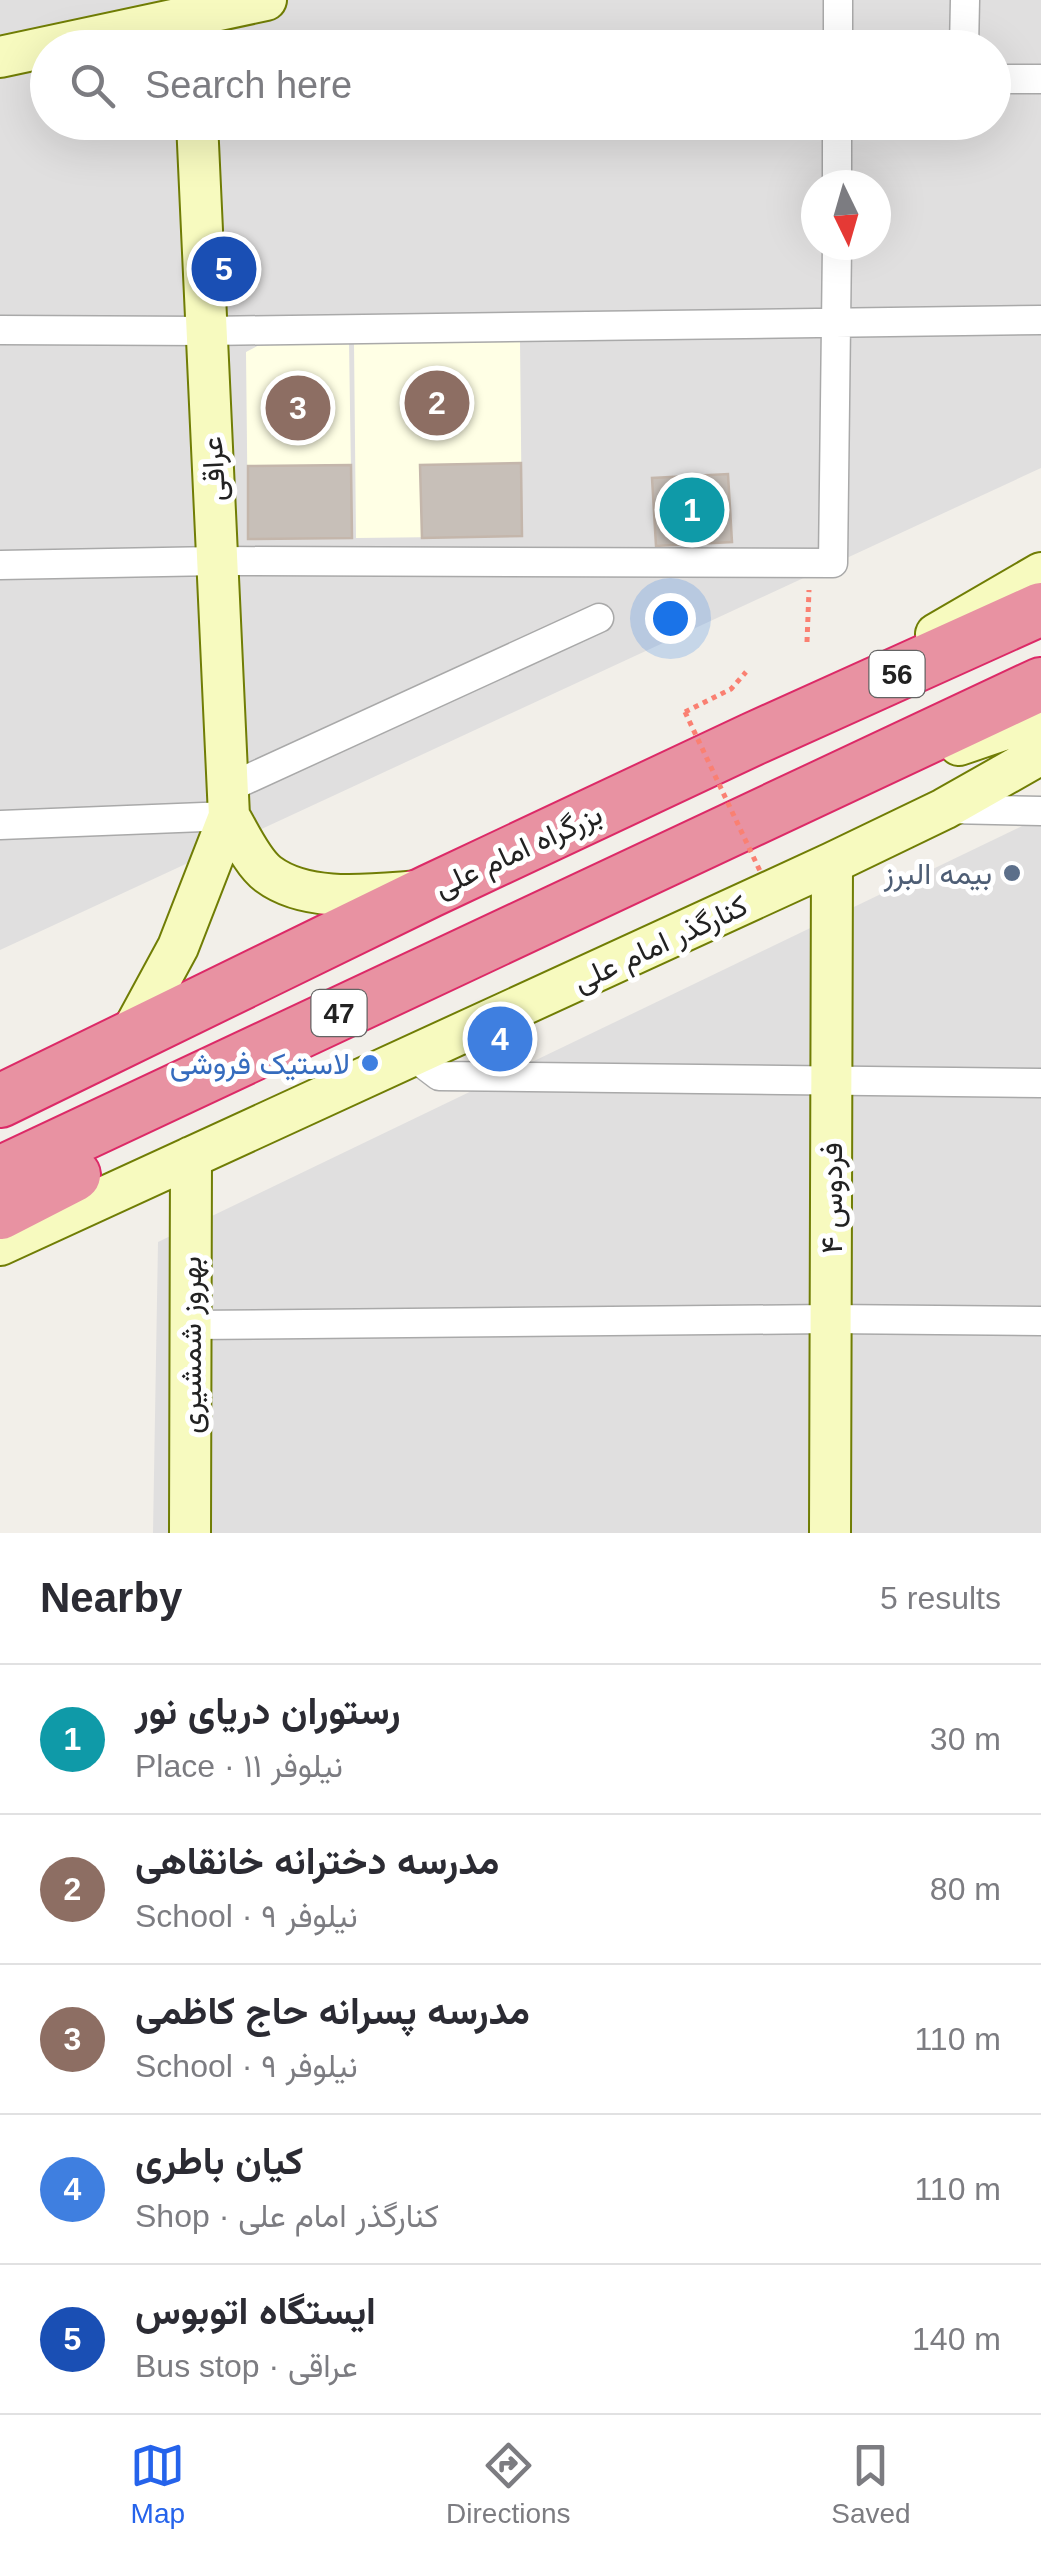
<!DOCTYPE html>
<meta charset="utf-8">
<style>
:root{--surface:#fff;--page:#f2f2f3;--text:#2b2b33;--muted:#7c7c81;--line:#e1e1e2;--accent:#2563eb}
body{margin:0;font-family:Arial,Vazirmatn,sans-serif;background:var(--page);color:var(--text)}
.compass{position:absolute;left:801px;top:170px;width:90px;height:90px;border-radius:50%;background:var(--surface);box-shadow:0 10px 40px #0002;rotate:175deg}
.you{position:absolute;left:670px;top:618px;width:35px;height:35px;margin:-25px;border:8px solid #fff;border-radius:50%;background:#1a73e8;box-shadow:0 0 0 15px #1a73e833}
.badge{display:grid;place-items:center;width:65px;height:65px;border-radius:50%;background:var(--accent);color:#fff;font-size:32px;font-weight:700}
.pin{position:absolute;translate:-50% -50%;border:5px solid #fff;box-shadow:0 2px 10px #0006}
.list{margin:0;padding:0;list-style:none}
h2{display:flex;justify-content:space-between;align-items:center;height:130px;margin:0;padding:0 40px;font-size:42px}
h2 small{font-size:32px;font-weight:400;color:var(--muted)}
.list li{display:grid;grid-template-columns:65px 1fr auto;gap:30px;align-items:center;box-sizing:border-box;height:150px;padding:0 40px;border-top:2px solid var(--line)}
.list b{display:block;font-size:38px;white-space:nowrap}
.list p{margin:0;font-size:32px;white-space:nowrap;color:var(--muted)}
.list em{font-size:32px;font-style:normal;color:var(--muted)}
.icon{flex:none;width:55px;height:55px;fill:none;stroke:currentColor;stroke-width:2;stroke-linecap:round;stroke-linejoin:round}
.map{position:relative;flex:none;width:1041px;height:1533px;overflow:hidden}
.search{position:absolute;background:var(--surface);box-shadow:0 10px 40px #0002;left:30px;right:30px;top:30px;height:110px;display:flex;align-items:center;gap:25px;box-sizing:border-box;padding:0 35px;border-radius:55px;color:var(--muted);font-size:38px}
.sheet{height:880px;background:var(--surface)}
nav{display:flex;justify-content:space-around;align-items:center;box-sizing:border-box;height:140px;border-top:2px solid var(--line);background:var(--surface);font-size:28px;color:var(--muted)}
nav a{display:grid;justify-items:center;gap:5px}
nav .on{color:var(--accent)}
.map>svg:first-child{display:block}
.residential{fill:#e0dfdf;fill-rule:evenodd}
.education{fill:#ffffe5}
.building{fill:#c7bfb8;stroke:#c4b6ab;stroke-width:2.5}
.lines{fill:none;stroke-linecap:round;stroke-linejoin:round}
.street-casing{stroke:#a9a9a9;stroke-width:31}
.secondary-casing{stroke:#707d05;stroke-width:44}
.highway-casing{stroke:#dc2a67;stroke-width:56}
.path{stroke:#fa8072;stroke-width:5;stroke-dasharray:5 5;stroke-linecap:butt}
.street{stroke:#fff;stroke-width:28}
.secondary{stroke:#f7fabf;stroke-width:40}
.highway{stroke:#e892a2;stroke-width:52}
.path-bridge{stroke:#fa8072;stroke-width:5;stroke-dasharray:5 5;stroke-linecap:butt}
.service-dot{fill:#5c6f8a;stroke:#fff;stroke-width:4}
.shop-dot{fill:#3f7fe0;stroke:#fff;stroke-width:4}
.labels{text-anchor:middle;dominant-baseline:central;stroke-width:10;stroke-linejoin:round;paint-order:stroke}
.shield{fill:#fff;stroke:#646464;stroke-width:2.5}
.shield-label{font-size:28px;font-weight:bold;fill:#222}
.street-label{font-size:30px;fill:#222;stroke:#fff}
.service-label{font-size:30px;fill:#4e5e75;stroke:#fff;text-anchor:end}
.shop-label{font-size:30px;fill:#366cbe;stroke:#fff;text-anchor:end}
</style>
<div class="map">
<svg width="1041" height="1533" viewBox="0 0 1041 1533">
<rect width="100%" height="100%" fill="#f2efe9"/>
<path class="residential" d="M 0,0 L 1041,0 L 1041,468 L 0,950 ZM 48,48 L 994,48 L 994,122 L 48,122 ZM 816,185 L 876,185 L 876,245 L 816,245 Z
M 1041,817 L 1041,1533 L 153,1533 L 158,1242 Z"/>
<path class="education" d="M 520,341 L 522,536 L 356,538 L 354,343 Z
M 349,342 L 352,538 L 248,539 L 246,352 L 261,344 Z"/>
<path class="building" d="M 521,463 L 522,536 L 422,538 L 420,465 Z
M 351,465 L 352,538 L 248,539 L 248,466 Z
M 728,474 L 732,542 L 656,546 L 652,478 Z"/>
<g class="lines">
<g class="street-casing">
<path id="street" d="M 838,48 L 838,0
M 964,48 L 965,0
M 994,79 L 1041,79
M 837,185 L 837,122
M 0,330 L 207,331 L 1041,320
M 0,565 L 217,561 L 833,563 L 837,245
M 228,796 L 239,783 L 599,618
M 948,809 L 1041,811
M 0,825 L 229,816
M 414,1057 L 439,1076 L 1041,1083
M 191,1325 L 830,1319 L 1041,1321"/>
</g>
<g class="secondary-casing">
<path id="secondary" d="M 0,57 L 266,0
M 936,634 L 1041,573
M 959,745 L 1041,717
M 229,816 C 240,834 252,862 268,874 C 308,904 374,894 420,891
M 127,1041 L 178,947 L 229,816 L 197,122
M 0,1245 L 832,863 L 944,809 L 1041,754
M 190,1533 L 191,1157
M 830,1533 L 832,863"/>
</g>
<g class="highway-casing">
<path id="highway" d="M 0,1101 L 430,891 L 753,739 L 1041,609
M 0,1173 L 1041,684
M 0,1213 L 74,1175"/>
</g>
<path class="path" d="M 807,642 L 809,590
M 685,712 L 731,689 L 746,672"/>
<use href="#street" class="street"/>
<use href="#secondary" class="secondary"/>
<use href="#highway" class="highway"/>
<path class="path-bridge" d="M 685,712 L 760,871"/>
</g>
<circle class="service-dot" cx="1012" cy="873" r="10"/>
<circle class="shop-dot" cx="370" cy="1063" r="10"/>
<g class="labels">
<g class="shield">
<rect x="869.5" y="651" width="55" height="46" rx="8"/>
<rect x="311.5" y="990" width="55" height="46" rx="8"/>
</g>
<g class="shield-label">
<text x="897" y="674">56</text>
<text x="339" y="1013">47</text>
</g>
<g class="street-label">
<text transform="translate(213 469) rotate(-93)">عراقی</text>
<text transform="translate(518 850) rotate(-25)">بزرگراه امام علی</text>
<text transform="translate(660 943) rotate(-25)">کنارگذر امام علی</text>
<text transform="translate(831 1198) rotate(-90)">فردوس ۴</text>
<text transform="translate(190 1345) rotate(-90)">بهروز شمشیری</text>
</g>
<g class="service-label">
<text x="992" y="873">بیمه البرز</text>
</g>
<g class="shop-label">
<text x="350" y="1063">لاستیک فروشی</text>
</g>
</g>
</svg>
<svg class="compass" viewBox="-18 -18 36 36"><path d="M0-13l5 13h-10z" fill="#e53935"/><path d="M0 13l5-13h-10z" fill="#7c7c81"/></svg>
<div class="you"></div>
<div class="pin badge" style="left:692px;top:510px;background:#0f9aa8">1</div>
<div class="pin badge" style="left:437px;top:403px;background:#8d6e63">2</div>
<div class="pin badge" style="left:298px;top:408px;background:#8d6e63">3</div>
<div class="pin badge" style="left:500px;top:1039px;background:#3f7fe0">4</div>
<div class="pin badge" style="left:224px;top:269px;background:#1a4fb4">5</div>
<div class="search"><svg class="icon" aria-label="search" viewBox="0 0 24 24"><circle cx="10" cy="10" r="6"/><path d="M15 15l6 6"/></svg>Search here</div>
</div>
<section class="sheet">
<h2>Nearby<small>5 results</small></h2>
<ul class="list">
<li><span class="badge" style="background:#0f9aa8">1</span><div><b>رستوران دریای نور</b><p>Place · نیلوفر ۱۱</p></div><em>30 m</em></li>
<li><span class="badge" style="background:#8d6e63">2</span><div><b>مدرسه دخترانه خانقاهی</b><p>School · نیلوفر ۹</p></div><em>80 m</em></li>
<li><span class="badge" style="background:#8d6e63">3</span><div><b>مدرسه پسرانه حاج کاظمی</b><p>School · نیلوفر ۹</p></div><em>110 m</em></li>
<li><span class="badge" style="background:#3f7fe0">4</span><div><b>کیان باطری</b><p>Shop · کنارگذر امام علی</p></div><em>110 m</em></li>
<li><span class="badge" style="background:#1a4fb4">5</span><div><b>ایستگاه اتوبوس</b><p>Bus stop · عراقی</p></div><em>140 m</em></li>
</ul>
</section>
<nav>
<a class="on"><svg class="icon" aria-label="map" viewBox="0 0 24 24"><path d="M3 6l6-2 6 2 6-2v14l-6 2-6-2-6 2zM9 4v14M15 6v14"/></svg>Map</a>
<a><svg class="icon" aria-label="directions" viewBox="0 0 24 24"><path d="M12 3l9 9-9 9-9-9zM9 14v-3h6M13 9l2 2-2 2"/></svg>Directions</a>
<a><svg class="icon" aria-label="saved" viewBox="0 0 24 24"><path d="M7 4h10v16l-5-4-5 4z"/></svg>Saved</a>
</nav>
